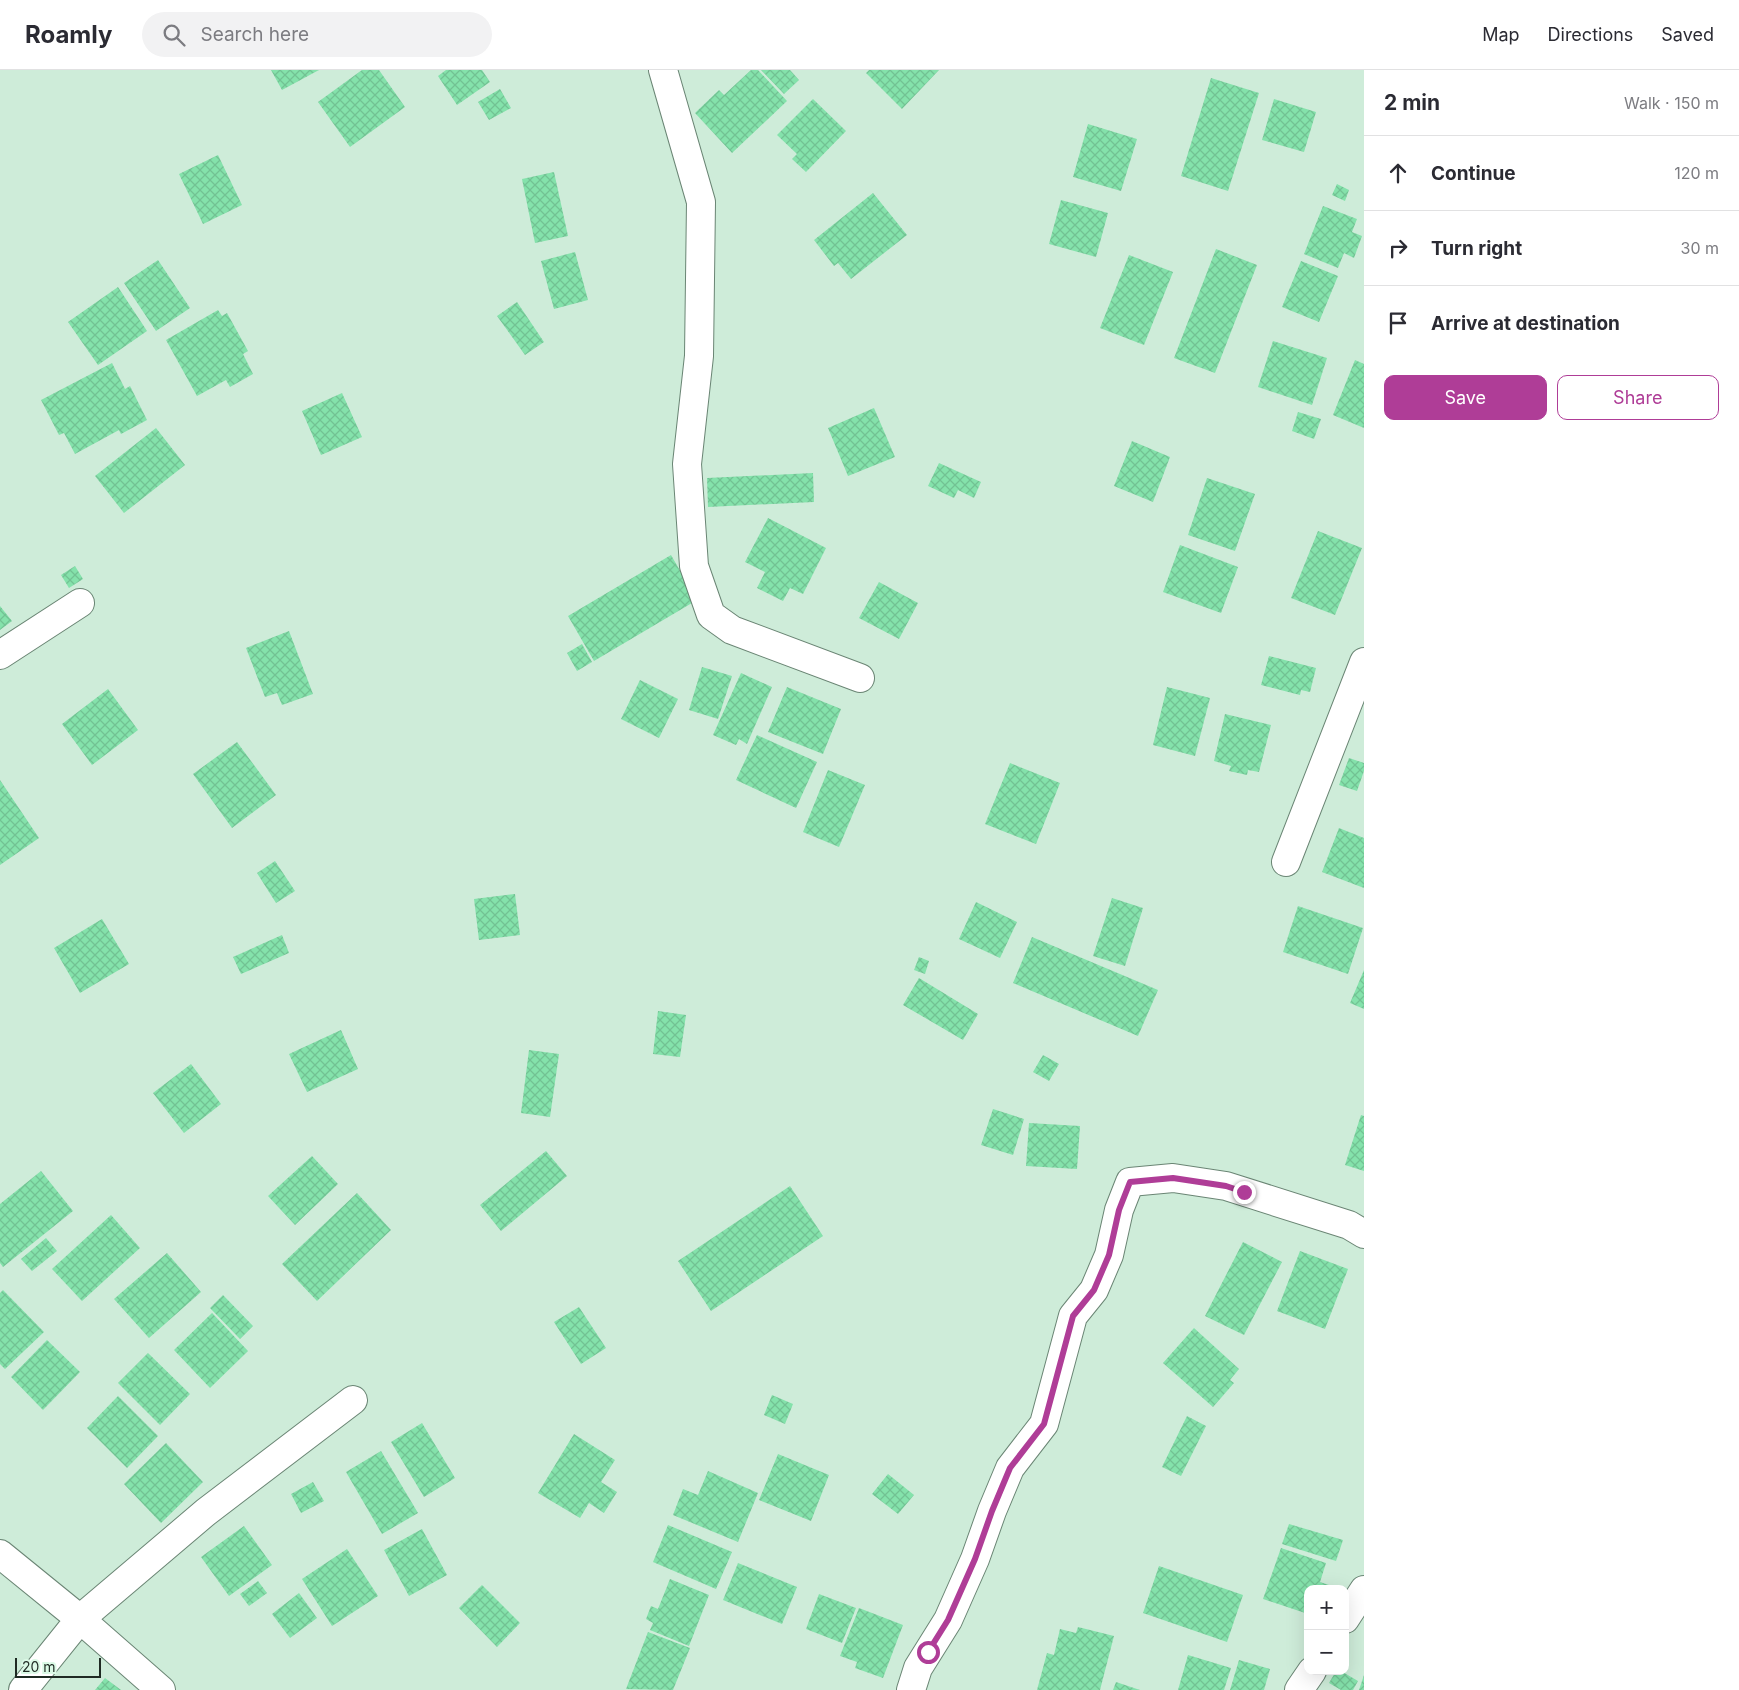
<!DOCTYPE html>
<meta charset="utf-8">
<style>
:root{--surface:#fff;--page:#f2f2f3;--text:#2b2b33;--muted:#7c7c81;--line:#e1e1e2;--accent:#af3d97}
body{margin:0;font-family:Inter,sans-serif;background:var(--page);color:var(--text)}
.controls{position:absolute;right:15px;bottom:15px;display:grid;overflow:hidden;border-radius:10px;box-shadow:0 5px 20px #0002}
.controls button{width:45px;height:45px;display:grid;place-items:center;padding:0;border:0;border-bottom:1px solid var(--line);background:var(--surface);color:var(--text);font:25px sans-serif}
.scale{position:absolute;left:15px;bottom:12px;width:86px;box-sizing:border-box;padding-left:5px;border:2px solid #1f2a23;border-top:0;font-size:14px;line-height:18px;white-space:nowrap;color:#1f2a23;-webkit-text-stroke:4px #dbf9e6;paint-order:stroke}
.stop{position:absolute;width:15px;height:15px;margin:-11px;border:4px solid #af3d97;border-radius:50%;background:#fff}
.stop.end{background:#af3d97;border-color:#fff;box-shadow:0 1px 5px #0008}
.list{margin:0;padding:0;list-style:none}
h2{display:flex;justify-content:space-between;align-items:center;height:65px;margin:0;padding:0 20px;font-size:21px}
h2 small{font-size:16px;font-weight:400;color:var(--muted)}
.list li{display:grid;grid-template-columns:32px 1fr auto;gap:15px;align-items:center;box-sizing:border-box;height:75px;padding:0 20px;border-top:1px solid var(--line)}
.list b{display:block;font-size:19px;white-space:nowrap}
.list em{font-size:16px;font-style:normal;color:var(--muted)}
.actions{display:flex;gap:10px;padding:15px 20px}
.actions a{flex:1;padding:11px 0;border:1px solid var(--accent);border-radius:10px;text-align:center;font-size:18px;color:var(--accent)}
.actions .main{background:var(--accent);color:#fff}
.icon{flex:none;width:28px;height:28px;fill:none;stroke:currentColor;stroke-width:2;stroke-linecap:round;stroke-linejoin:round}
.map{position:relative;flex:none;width:1364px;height:1620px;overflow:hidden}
header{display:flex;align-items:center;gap:30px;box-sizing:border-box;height:70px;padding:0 25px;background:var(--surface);border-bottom:1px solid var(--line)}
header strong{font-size:24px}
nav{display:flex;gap:28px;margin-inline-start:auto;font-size:18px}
.search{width:350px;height:45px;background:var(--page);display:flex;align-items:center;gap:12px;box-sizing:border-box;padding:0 18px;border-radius:28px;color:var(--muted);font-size:19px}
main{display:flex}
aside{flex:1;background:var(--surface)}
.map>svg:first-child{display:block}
.building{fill:url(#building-cross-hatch)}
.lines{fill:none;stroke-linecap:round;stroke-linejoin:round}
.minor-casing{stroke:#6a8574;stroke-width:30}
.minor{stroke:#fff;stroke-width:28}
.route{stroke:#af3d97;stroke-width:6}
</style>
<header>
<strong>Roamly</strong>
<div class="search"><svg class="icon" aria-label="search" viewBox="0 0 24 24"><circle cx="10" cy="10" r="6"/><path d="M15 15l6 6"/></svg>Search here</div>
<nav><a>Map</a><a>Directions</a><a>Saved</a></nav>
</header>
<main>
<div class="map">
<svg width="1364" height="1620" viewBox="0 0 1364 1620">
<defs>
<pattern id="building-cross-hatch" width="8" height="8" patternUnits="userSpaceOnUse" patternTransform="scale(1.25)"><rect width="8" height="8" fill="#84e2ab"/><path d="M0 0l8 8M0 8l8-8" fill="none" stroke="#72c293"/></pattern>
</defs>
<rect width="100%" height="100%" fill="#ceecd9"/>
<path class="building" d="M 271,0 L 319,0 L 282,20 Z
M 362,0 L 379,0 L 405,37 L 350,77 L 318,32 Z
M 446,0 L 482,0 L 490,12 L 457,35 L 438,6 Z
M 751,0 L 758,0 L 787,31 L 732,83 L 695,43 L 719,20 L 724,25 Z
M 761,0 L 790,0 L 799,10 L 784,24 Z
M 869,0 L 939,0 L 902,39 L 866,3 Z
M 1211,8 L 1259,23 L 1228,121 L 1181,106 Z
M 500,19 L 511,38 L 489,50 L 478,32 Z
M 813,29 L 846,61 L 806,102 L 792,89 L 797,84 L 777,65 Z
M 1274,29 L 1316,42 L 1304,82 L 1262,70 Z
M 1088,54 L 1137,69 L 1121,121 L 1073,107 Z
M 218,85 L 242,135 L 203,154 L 179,104 Z
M 554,102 L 568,166 L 535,173 L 522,109 Z
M 1337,114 L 1349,120 L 1345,131 L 1332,125 Z
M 873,123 L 907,165 L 851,209 L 838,193 L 834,196 L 814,170 Z
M 1061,130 L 1108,143 L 1096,187 L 1049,174 Z
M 1323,136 L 1357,149 L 1352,162 L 1362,166 L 1354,188 L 1344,183 L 1338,198 L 1304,184 Z
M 1216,179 L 1257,195 L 1215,303 L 1174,288 Z
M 575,182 L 588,230 L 554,239 L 541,191 Z
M 1129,185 L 1173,202 L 1144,275 L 1100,258 Z
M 158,190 L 190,238 L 156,261 L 124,213 Z
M 1301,191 L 1338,206 L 1319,252 L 1282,237 Z
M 118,217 L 147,261 L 98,295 L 68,252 Z
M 517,232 L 544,272 L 525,285 L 497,246 Z
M 218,240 L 222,246 L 227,243 L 248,281 L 243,284 L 253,304 L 230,317 L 226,310 L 197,326 L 166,270 Z
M 1273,271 L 1327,288 L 1312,335 L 1258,317 Z
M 1355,290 L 1364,294 L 1364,358 L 1333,345 Z
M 112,293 L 125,319 L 130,316 L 147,350 L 121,364 L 119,360 L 75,384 L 64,363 L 59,365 L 41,330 Z
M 342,323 L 362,367 L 321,385 L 302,341 Z
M 874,338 L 895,387 L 848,406 L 828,358 Z
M 1298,342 L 1321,349 L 1314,369 L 1292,361 Z
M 156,358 L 185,395 L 124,443 L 95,406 Z
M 1132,371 L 1170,387 L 1153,432 L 1114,416 Z
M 939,393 L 981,412 L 974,428 L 958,420 L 954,428 L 928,416 Z
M 813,403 L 814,432 L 708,437 L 707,408 Z
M 1207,408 L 1255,424 L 1235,481 L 1188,465 Z
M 768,448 L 826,478 L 803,524 L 790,518 L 783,531 L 757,518 L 765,502 L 745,492 Z
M 1318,461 L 1362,478 L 1335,545 L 1291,528 Z
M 1180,475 L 1238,497 L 1221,543 L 1163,522 Z
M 671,485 L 697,530 L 594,591 L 568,546 Z
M 75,496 L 83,509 L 69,518 L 61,505 Z
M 879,512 L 918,533 L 899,569 L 859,548 Z
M 0,536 L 12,551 L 0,560 Z
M 289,561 L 313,624 L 282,635 L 277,623 L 265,627 L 246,578 Z
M 582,574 L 592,592 L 577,601 L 567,583 Z
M 1269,586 L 1316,598 L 1310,622 L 1301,620 L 1300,625 L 1261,615 Z
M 702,597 L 732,606 L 718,649 L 689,640 Z
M 741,603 L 772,617 L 747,674 L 739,669 L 736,675 L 713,665 Z
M 640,610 L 678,629 L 659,668 L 621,649 Z
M 787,617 L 841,639 L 823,684 L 768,662 Z
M 1167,617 L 1210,628 L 1195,686 L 1153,675 Z
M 108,619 L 138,660 L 92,695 L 62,654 Z
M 1225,644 L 1271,655 L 1259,702 L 1248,700 L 1247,705 L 1229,701 L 1231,696 L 1214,691 Z
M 757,665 L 817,692 L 796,738 L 736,710 Z
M 237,672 L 276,725 L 232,758 L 193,704 Z
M 1349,688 L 1364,693 L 1364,701 L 1357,721 L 1339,715 Z
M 1010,693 L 1060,713 L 1036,774 L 985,754 Z
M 828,700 L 865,715 L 839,777 L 803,762 Z
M 0,710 L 39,768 L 0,795 Z
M 1339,758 L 1364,768 L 1364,818 L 1322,802 Z
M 275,791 L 295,821 L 276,833 L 257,803 Z
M 515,824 L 520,865 L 479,870 L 474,829 Z
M 1112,828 L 1143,838 L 1125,896 L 1093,886 Z
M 976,832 L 1017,852 L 1000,888 L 959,869 Z
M 1298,836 L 1363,858 L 1348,904 L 1283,882 Z
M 102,849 L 129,894 L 80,923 L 54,878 Z
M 282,865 L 289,883 L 241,904 L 233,887 Z
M 1032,867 L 1158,920 L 1138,966 L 1013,913 Z
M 919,887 L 929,891 L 925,904 L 914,900 Z
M 1364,900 L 1364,939 L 1350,933 Z
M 919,908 L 978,944 L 963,970 L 903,935 Z
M 658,941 L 686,945 L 680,987 L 653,984 Z
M 341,960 L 358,999 L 307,1022 L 289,984 Z
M 529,980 L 559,984 L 550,1047 L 521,1043 Z
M 1043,985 L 1059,994 L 1049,1011 L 1033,1002 Z
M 191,994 L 221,1034 L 184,1063 L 153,1023 Z
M 993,1039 L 1024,1049 L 1013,1085 L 981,1075 Z
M 1361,1045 L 1364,1046 L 1364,1101 L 1345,1095 Z
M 1029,1053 L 1080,1056 L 1077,1099 L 1026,1096 Z
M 546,1081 L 567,1106 L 501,1161 L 480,1135 Z
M 312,1086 L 338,1114 L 295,1155 L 268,1126 Z
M 41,1101 L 73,1141 L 3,1197 L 0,1193 L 0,1134 Z
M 790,1116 L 823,1166 L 711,1241 L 678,1191 Z
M 357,1123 L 391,1160 L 317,1231 L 282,1194 Z
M 111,1145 L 140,1178 L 82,1231 L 52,1199 Z
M 46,1168 L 57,1181 L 32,1201 L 21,1189 Z
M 1243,1172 L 1282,1192 L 1244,1265 L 1205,1246 Z
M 1300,1181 L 1348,1199 L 1325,1259 L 1277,1241 Z
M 167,1183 L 201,1222 L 149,1268 L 114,1229 Z
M 3,1220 L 44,1262 L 5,1299 L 0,1294 L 0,1223 Z
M 223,1225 L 253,1256 L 240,1269 L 210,1238 Z
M 579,1237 L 606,1278 L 581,1294 L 554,1252 Z
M 212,1243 L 248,1281 L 210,1318 L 174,1280 Z
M 1194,1258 L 1239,1299 L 1230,1310 L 1234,1313 L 1213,1337 L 1163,1293 Z
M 47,1270 L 80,1302 L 43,1340 L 11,1307 Z
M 148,1283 L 190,1324 L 160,1355 L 118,1313 Z
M 772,1325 L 793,1334 L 785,1354 L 764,1345 Z
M 118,1326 L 158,1366 L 127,1398 L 87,1358 Z
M 1187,1346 L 1206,1356 L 1181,1406 L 1162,1397 Z
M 422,1353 L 455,1408 L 424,1427 L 391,1372 Z
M 574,1364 L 615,1390 L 601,1412 L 617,1422 L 604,1443 L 589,1433 L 580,1448 L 538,1423 Z
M 166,1373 L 203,1412 L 161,1453 L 124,1414 Z
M 381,1381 L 418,1443 L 382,1464 L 346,1402 Z
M 778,1384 L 829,1405 L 811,1451 L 759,1430 Z
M 708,1401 L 758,1423 L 738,1472 L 673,1445 L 683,1419 L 698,1425 Z
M 888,1404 L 914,1425 L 898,1444 L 872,1424 Z
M 313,1412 L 324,1431 L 301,1443 L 291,1424 Z
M 1289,1454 L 1343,1470 L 1336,1491 L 1282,1474 Z
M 668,1455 L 732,1482 L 716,1519 L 653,1492 Z
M 244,1456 L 272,1495 L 229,1526 L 201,1487 Z
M 422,1459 L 447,1505 L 409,1526 L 384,1480 Z
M 1281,1478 L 1326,1493 L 1320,1512 L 1329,1515 L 1327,1519 L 1308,1519 L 1308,1544 L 1263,1529 Z
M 347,1479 L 378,1526 L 332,1556 L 302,1509 Z
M 738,1493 L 797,1517 L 782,1554 L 723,1530 Z
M 1159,1496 L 1243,1525 L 1227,1572 L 1143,1543 Z
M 670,1509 L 709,1525 L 689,1576 L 650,1560 L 653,1553 L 646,1549 L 651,1536 L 658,1539 Z
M 258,1511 L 267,1523 L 249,1536 L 240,1524 Z
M 482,1515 L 520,1553 L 497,1577 L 459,1538 Z
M 299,1523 L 317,1548 L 290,1568 L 272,1544 Z
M 819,1524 L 856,1538 L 842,1573 L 806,1559 Z
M 859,1538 L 903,1555 L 883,1608 L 855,1598 L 857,1592 L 840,1586 Z
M 1078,1557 L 1114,1566 L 1100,1620 L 1037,1620 L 1047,1583 L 1054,1585 L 1060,1559 L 1076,1563 Z
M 648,1562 L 690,1578 L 673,1620 L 626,1619 Z
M 1188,1585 L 1231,1598 L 1224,1620 L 1178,1620 Z
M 1239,1590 L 1270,1599 L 1264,1620 L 1230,1620 Z
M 1336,1601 L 1341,1601 L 1358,1611 L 1353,1620 L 1341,1620 L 1329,1613 Z
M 1364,1606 L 1364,1620 L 1359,1620 L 1364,1605 Z
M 105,1608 L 121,1620 L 95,1620 Z
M 1116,1612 L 1140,1620 L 1113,1620 Z"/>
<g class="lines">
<g class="minor-casing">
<path id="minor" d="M 663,0 L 701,132 L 699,286 L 687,394 L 694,496 L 711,545 L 732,560 L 860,608
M 0,585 L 80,533
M 1286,792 L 1364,592
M 0,1484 L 80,1549 L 161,1620
M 1345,1549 L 1364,1520
M 23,1620 L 80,1549 L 206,1442 L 353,1330
M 911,1620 L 918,1598 L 948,1550 L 975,1489 L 992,1441 L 1010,1398 L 1044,1354 L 1073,1246 L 1094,1220 L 1109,1185 L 1119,1140 L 1130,1112 L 1173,1108 L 1226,1116 L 1349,1155 L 1364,1164
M 1299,1620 L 1312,1601"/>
</g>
<use href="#minor" class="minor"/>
</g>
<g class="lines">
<path class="route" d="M 928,1582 L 948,1550 L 975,1489 L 992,1441 L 1010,1398 L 1044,1354 L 1073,1246 L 1094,1220 L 1109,1185 L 1119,1140 L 1130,1112 L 1173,1108 L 1226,1116 L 1244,1122"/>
</g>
</svg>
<div class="controls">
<button>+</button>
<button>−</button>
</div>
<div class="scale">20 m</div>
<div class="stop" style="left:928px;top:1582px"></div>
<div class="stop end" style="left:1244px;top:1122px"></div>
</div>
<aside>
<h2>2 min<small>Walk · 150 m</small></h2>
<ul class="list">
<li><svg class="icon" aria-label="ahead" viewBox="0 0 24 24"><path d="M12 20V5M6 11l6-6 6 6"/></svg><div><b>Continue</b></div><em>120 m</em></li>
<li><svg class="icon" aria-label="right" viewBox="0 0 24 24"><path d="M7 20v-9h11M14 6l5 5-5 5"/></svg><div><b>Turn right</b></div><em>30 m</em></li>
<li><svg class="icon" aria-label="arrive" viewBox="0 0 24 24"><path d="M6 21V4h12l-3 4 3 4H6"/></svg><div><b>Arrive at destination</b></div></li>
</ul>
<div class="actions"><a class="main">Save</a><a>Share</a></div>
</aside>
</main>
